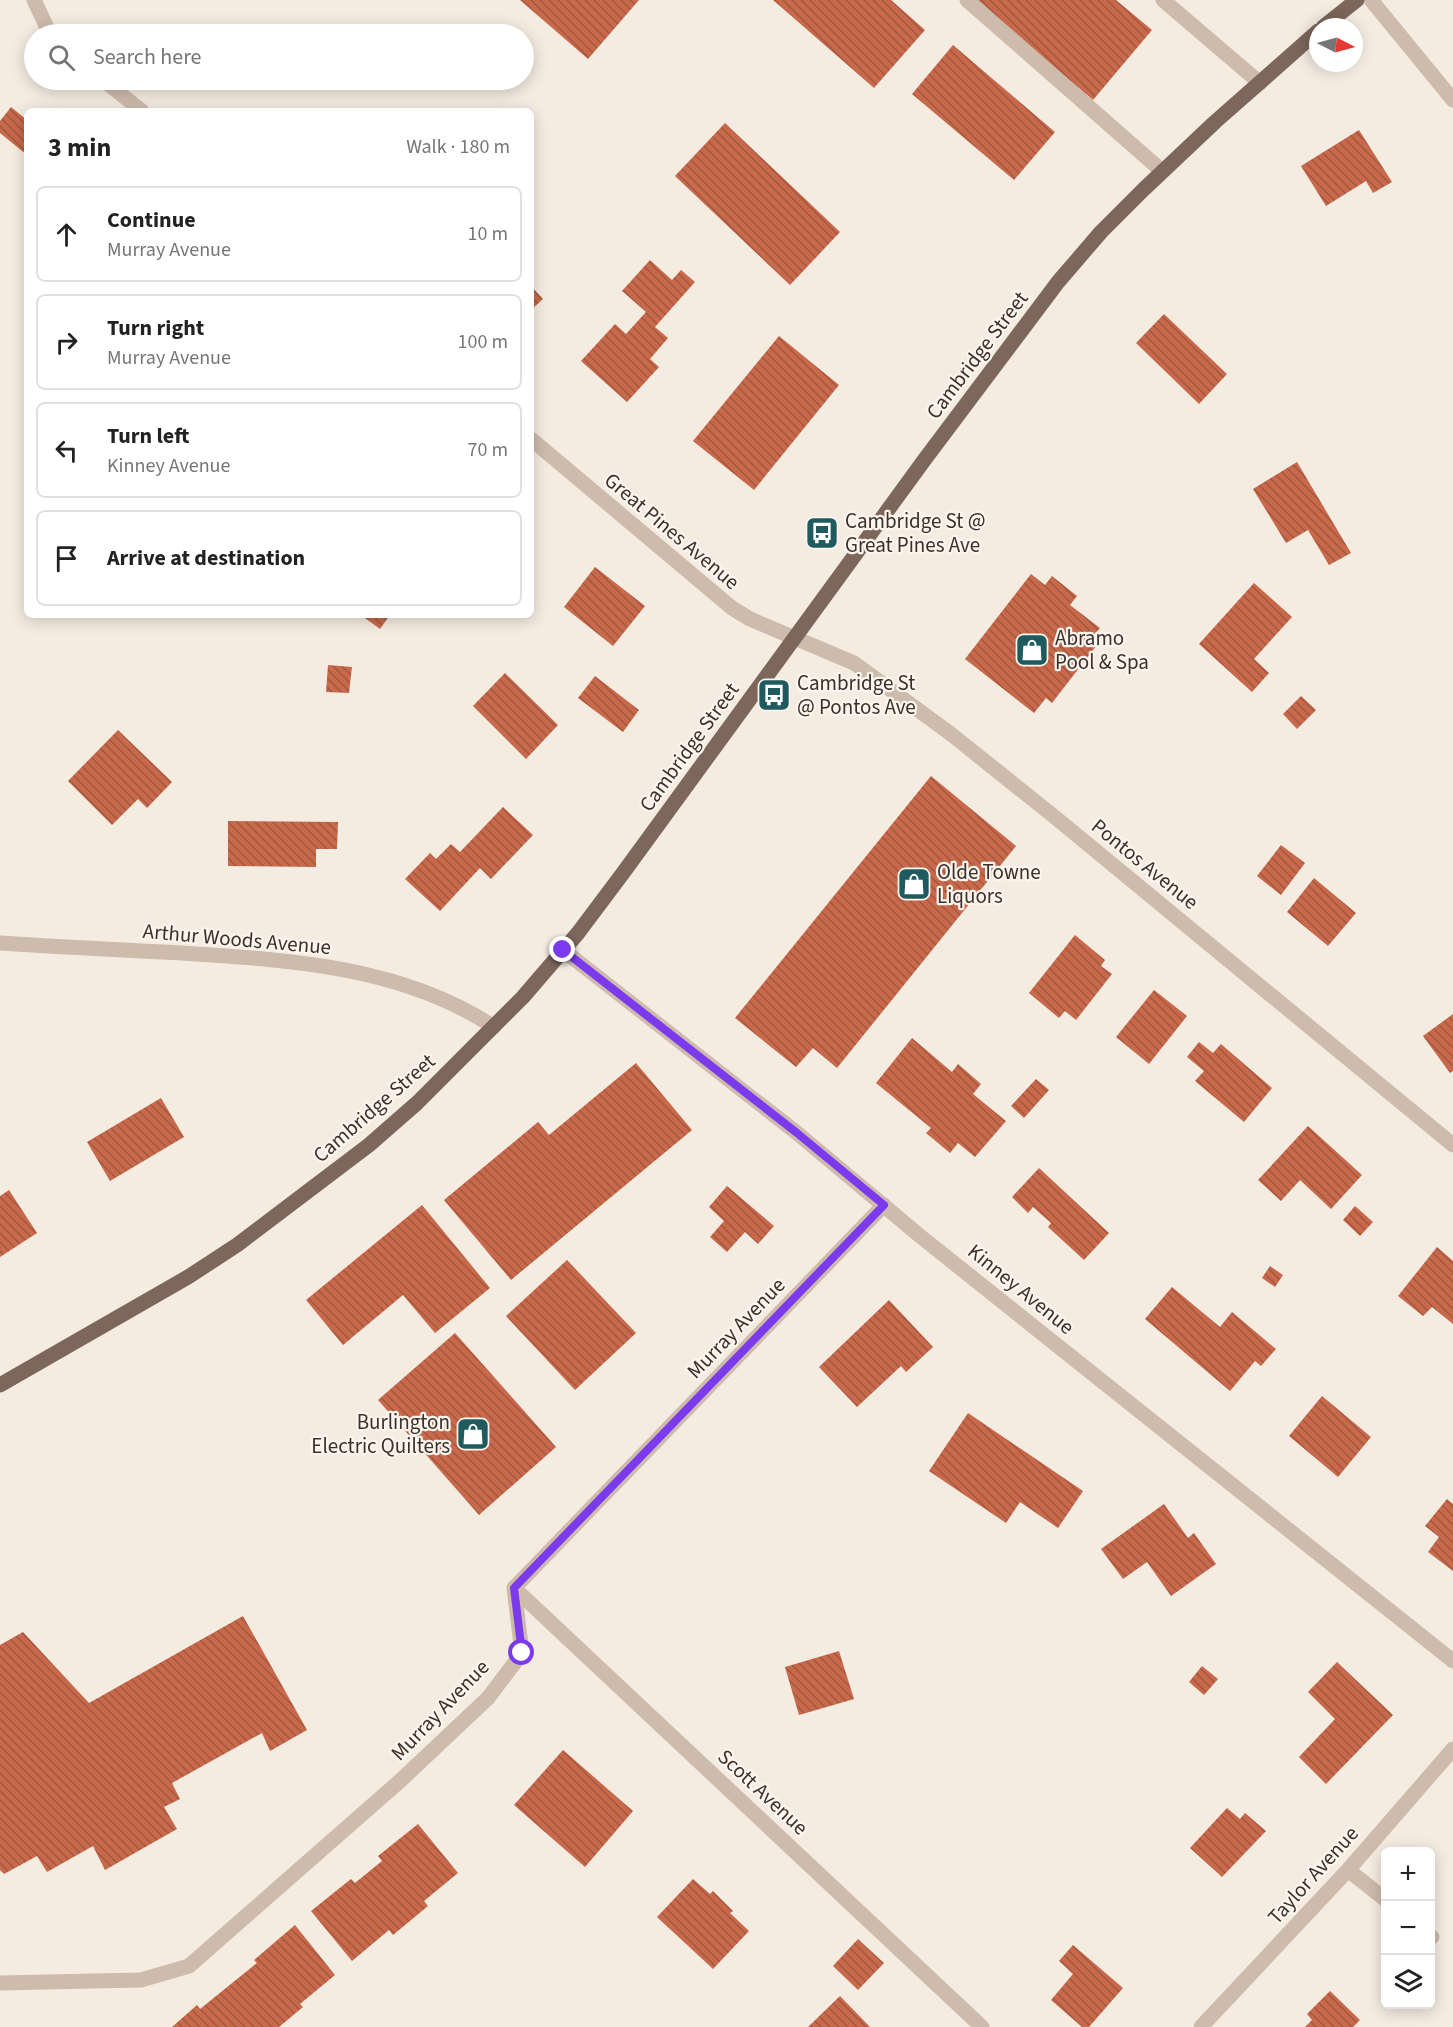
<!DOCTYPE html>
<meta charset="utf-8">
<style>
:root{--surface:#fff;--page:#f6f6f6;--text:#222;--muted:#767676;--line:#e0e0e0}
body{margin:0;font-family:"Source Sans 3",sans-serif;background:var(--page);color:var(--text)}
.controls{position:absolute;right:18px;bottom:18px;display:grid;overflow:hidden;border-radius:9px;box-shadow:0 3px 15px #0003}
.controls button{width:54px;height:54px;display:grid;place-items:center;padding:0;border:0;border-bottom:2px solid var(--line);background:var(--surface);color:var(--text);font:30px sans-serif}
.compass{position:absolute;left:1309px;top:18px;width:54px;height:54px;border-radius:50%;background:var(--surface);box-shadow:0 3px 15px #0003;rotate:96deg}
.stop{position:absolute;width:18px;height:18px;margin:-14px;border:4px solid #7c3aed;border-radius:50%;background:#fff}
.stop.end{background:#7c3aed;border-color:#fff;box-shadow:0 2px 6px #0008}
.list{margin:0;padding:0;list-style:none}
h2{display:flex;justify-content:space-between;align-items:center;height:78px;margin:0;padding:0 24px;font-size:26px}
h2 small{font-size:20px;font-weight:400;color:var(--muted)}
.list li{display:grid;grid-template-columns:39px 1fr auto;gap:18px;align-items:center;box-sizing:border-box;height:96px;margin:0 12px 12px;padding:0 12px;border:2px solid var(--line);border-radius:9px}
.list b{display:block;font-size:22px;white-space:nowrap}
.list p{margin:0;font-size:20px;white-space:nowrap;color:var(--muted)}
.list em{font-size:20px;font-style:normal;color:var(--muted)}
.icon{flex:none;width:33px;height:33px;fill:none;stroke:currentColor;stroke-width:2;stroke-linecap:round;stroke-linejoin:round}
.map{position:relative;flex:none;width:1453px;height:2027px;overflow:hidden}
.search{position:absolute;background:var(--surface);box-shadow:0 3px 15px #0003;left:24px;top:24px;width:510px;height:66px;display:flex;align-items:center;gap:15px;box-sizing:border-box;padding:0 21px;border-radius:33px;color:var(--muted);font-size:22px}
.panel{position:absolute;background:var(--surface);box-shadow:0 3px 15px #0003;left:24px;top:108px;width:510px;height:510px;border-radius:9px}
.map>svg:first-child{display:block}
.building{fill:url(#building-back-hatch)}
.lines{fill:none;stroke-linecap:round;stroke-linejoin:round}
.minor{stroke:#cdbbac;stroke-width:15}
.major{stroke:#7d675c;stroke-width:15}
.route{stroke:#7c3aed;stroke-width:8}
.labels{text-anchor:middle;dominant-baseline:central;stroke-width:4.5;stroke-linejoin:round;paint-order:stroke}
.street-label{font-size:21px;fill:#3b302b;stroke:#fbf5ee}
.poi-label{font-size:21px;fill:#3b302b;stroke:#fbf5ee;text-anchor:start}
</style>
<div class="map">
<svg width="1453" height="2027" viewBox="0 0 1453 2027">
<defs>
<pattern id="building-back-hatch" width="6" height="6" patternUnits="userSpaceOnUse" patternTransform="scale(1.5)"><rect width="6" height="6" fill="#c8694b"/><path d="M-1 5l2 2M0 0l6 6M5-1l2 2" fill="none" stroke="#a4573f"/></pattern>
</defs>
<rect width="100%" height="100%" fill="#f4ebe1"/>
<path class="building" d="M 520,0 L 639,0 L 588,59 Z
M 773,0 L 891,0 L 925,30 L 874,88 Z
M 975,0 L 1116,0 L 1152,30 L 1093,100 Z
M 953,45 L 1055,132 L 1014,180 L 912,94 Z
M 11,107 L 27,120 L 27,155 L 0,133 L 0,121 Z
M 725,123 L 840,232 L 790,285 L 675,176 Z
M 1359,130 L 1392,182 L 1373,193 L 1366,181 L 1326,206 L 1301,166 Z
M 650,260 L 672,280 L 681,270 L 695,282 L 655,327 L 668,338 L 650,359 L 659,367 L 627,402 L 581,361 L 615,324 L 626,334 L 646,312 L 622,291 Z
M 531,286 L 543,299 L 531,310 Z
M 1164,314 L 1227,374 L 1199,404 L 1136,343 Z
M 779,336 L 839,385 L 754,490 L 693,441 Z
M 1297,462 L 1351,553 L 1329,565 L 1308,530 L 1286,543 L 1253,489 Z
M 595,567 L 645,606 L 613,646 L 564,607 Z
M 1031,574 L 1045,585 L 1052,576 L 1077,596 L 1070,605 L 1100,628 L 1093,636 L 1100,641 L 1052,703 L 1046,698 L 1034,713 L 965,659 Z
M 1254,583 L 1292,617 L 1254,659 L 1269,673 L 1252,692 L 1199,644 Z
M 361,615 L 390,615 L 380,629 Z
M 328,665 L 352,667 L 349,693 L 326,692 Z
M 505,673 L 558,725 L 526,759 L 473,706 Z
M 595,676 L 639,710 L 623,732 L 578,698 Z
M 1301,696 L 1316,710 L 1297,729 L 1283,714 Z
M 118,730 L 172,782 L 147,808 L 138,799 L 112,825 L 68,781 Z
M 931,776 L 1016,846 L 837,1068 L 813,1048 L 796,1067 L 735,1018 Z
M 503,807 L 533,835 L 491,879 L 480,868 L 440,911 L 405,879 L 430,853 L 436,859 L 451,844 L 460,852 Z
M 228,821 L 338,822 L 337,849 L 316,849 L 316,867 L 228,866 Z
M 1281,845 L 1305,863 L 1281,895 L 1257,876 Z
M 1314,878 L 1356,913 L 1328,946 L 1287,912 Z
M 1075,935 L 1105,960 L 1101,966 L 1112,974 L 1076,1020 L 1065,1011 L 1059,1018 L 1029,993 Z
M 1154,990 L 1187,1016 L 1149,1064 L 1116,1037 Z
M 1453,1014 L 1453,1071 L 1450,1073 L 1423,1036 Z
M 912,1038 L 952,1072 L 958,1064 L 981,1084 L 973,1094 L 1006,1121 L 975,1157 L 958,1143 L 950,1153 L 926,1133 L 931,1128 L 876,1083 Z
M 1199,1042 L 1213,1053 L 1221,1044 L 1272,1088 L 1244,1122 L 1195,1081 L 1204,1071 L 1187,1057 Z
M 636,1063 L 692,1130 L 511,1280 L 444,1200 L 538,1122 L 549,1135 Z
M 1036,1079 L 1049,1090 L 1024,1118 L 1011,1106 Z
M 161,1098 L 184,1137 L 110,1181 L 87,1142 Z
M 1308,1126 L 1362,1175 L 1331,1209 L 1300,1180 L 1281,1201 L 1258,1180 Z
M 1039,1168 L 1109,1233 L 1084,1260 L 1048,1227 L 1051,1223 L 1033,1207 L 1028,1213 L 1012,1197 Z
M 727,1186 L 774,1226 L 758,1244 L 745,1232 L 727,1252 L 710,1237 L 724,1221 L 709,1207 Z
M 9,1190 L 37,1233 L 0,1257 L 0,1196 Z
M 422,1205 L 490,1288 L 435,1333 L 403,1295 L 343,1345 L 306,1300 Z
M 1355,1206 L 1373,1222 L 1360,1236 L 1343,1220 Z
M 1437,1247 L 1453,1261 L 1453,1324 L 1432,1307 L 1423,1316 L 1398,1296 Z
M 567,1260 L 636,1333 L 575,1390 L 506,1316 Z
M 1270,1266 L 1283,1275 L 1275,1287 L 1262,1278 Z
M 1172,1287 L 1220,1327 L 1232,1312 L 1276,1349 L 1261,1366 L 1255,1361 L 1230,1391 L 1145,1319 Z
M 889,1300 L 933,1347 L 906,1372 L 901,1366 L 857,1407 L 819,1367 Z
M 455,1333 L 556,1447 L 479,1515 L 378,1400 Z
M 1322,1396 L 1371,1437 L 1338,1477 L 1289,1436 Z
M 968,1413 L 1083,1491 L 1058,1528 L 1020,1502 L 1006,1523 L 929,1471 Z
M 1447,1499 L 1453,1504 L 1453,1571 L 1428,1552 L 1439,1537 L 1425,1526 Z
M 1164,1504 L 1188,1538 L 1194,1533 L 1216,1564 L 1171,1596 L 1147,1562 L 1123,1579 L 1101,1549 Z
M 243,1616 L 307,1730 L 270,1751 L 262,1733 L 172,1783 L 180,1799 L 164,1807 L 177,1829 L 105,1870 L 93,1846 L 47,1872 L 37,1856 L 4,1874 L 0,1870 L 0,1645 L 23,1632 L 89,1703 Z
M 839,1651 L 854,1699 L 799,1715 L 785,1667 Z
M 1337,1662 L 1393,1715 L 1326,1784 L 1299,1757 L 1335,1719 L 1308,1692 Z
M 1202,1666 L 1218,1679 L 1204,1695 L 1189,1682 Z
M 563,1750 L 633,1811 L 585,1867 L 514,1805 Z
M 1227,1808 L 1240,1819 L 1245,1813 L 1266,1831 L 1222,1877 L 1190,1848 Z
M 418,1824 L 458,1873 L 424,1901 L 428,1906 L 393,1935 L 389,1930 L 352,1961 L 311,1911 L 351,1879 L 355,1883 L 382,1861 L 378,1856 Z
M 693,1879 L 710,1894 L 713,1891 L 733,1911 L 730,1913 L 749,1931 L 713,1969 L 657,1917 Z
M 295,1925 L 335,1975 L 300,2004 L 303,2007 L 279,2027 L 172,2027 L 197,2005 L 200,2009 L 257,1963 L 254,1960 Z
M 858,1939 L 884,1963 L 858,1990 L 833,1966 Z
M 1073,1945 L 1123,1988 L 1089,2027 L 1082,2027 L 1051,2000 L 1073,1974 L 1059,1961 Z
M 1330,1991 L 1360,2020 L 1353,2027 L 1305,2027 L 1312,2020 L 1307,2014 Z
M 840,1996 L 870,2027 L 808,2027 Z"/>
<g class="lines">
<path class="minor" d="M 34,0 L 50,34
M 967,0 L 1162,171
M 1163,0 L 1260,83
M 1371,0 L 1453,100
M 103,80 L 142,111
M 531,439 L 732,608 L 750,619 L 854,663 L 951,734 L 1056,818 L 1453,1145
M 0,943 C 61,947 122,950 182,953 C 290,960 401,966 494,1027
M 563,950 L 797,1133 L 920,1236 L 1453,1661
M 514,1588 L 982,2027
M 514,1588 L 884,1205
M 1348,1870 L 1386,1900
M 1430,1936 L 1432,1937
M 0,1983 L 141,1980 L 189,1966 L 401,1780 L 488,1698 L 522,1653 L 514,1588
M 1201,2027 L 1348,1870 L 1453,1749"/>
<path class="major" d="M 1323,27 L 1357,0
M 0,1385 L 188,1277 L 237,1245 L 369,1145 L 417,1103 L 523,997 L 578,933 L 623,873 L 925,459 L 1058,282 L 1101,232 L 1143,190 L 1215,122 L 1318,31"/>
</g>
<g class="lines">
<path class="route" d="M 522,1653 L 514,1588 L 884,1205 L 797,1133 L 563,950"/>
</g>
<defs>
<g id="bus-square" transform="scale(1.725)"><rect x="-9" y="-9" width="18" height="18" rx="4" fill="#1f5a5e" stroke="#fbf5ee"/><path d="M-5-6H5V4H4V6H2V4H-2V6H-4V4H-5ZM-3.5-4V0h7V-4ZM-3.5 1.2v1.5H-2V1.2ZM2 1.2v1.5H3.5V1.2Z" fill="#fff"/></g>
<g id="shop-square" transform="scale(1.725)"><rect x="-9" y="-9" width="18" height="18" rx="4" fill="#1f5a5e" stroke="#fbf5ee"/><path d="M-5-2.5h2.3a2.7 3.5 0 0 1 5.4 0H5L5.5 6h-11ZM-1.5-2.5h3a1.5 2.3 0 0 0-3 0Z" fill="#fff"/></g>
</defs>
<g fill-rule="evenodd">
<use href="#bus-square" x="822" y="533"/>
<use href="#shop-square" x="1032" y="650"/>
<use href="#bus-square" x="774" y="695"/>
<use href="#shop-square" x="914" y="884"/>
<use href="#shop-square" x="473" y="1434"/>
</g>
<g class="labels">
<g class="street-label">
<text transform="translate(977 355) rotate(-53)">Cambridge Street</text>
<text transform="translate(672 531) rotate(40)">Great Pines Avenue</text>
<text transform="translate(689 747) rotate(-54)">Cambridge Street</text>
<text transform="translate(1145 864) rotate(39)">Pontos Avenue</text>
<text transform="translate(237 939) rotate(5)">Arthur Woods Avenue</text>
<text transform="translate(374 1108) rotate(-41)">Cambridge Street</text>
<text transform="translate(1021 1289) rotate(39)">Kinney Avenue</text>
<text transform="translate(736 1328) rotate(-46)">Murray Avenue</text>
<text transform="translate(440 1710) rotate(-46)">Murray Avenue</text>
<text transform="translate(763 1792) rotate(43)">Scott Avenue</text>
<text transform="translate(1313 1875) rotate(-48)">Taylor Avenue</text>
</g>
<g class="poi-label">
<text x="845" y="521">Cambridge St @<tspan x="845" dy="24">Great Pines Ave</tspan></text>
<text x="1055" y="638">Abramo<tspan x="1055" dy="24">Pool &amp; Spa</tspan></text>
<text x="797" y="683">Cambridge St<tspan x="797" dy="24">@ Pontos Ave</tspan></text>
<text x="937" y="872">Olde Towne<tspan x="937" dy="24">Liquors</tspan></text>
<text x="450" y="1422" text-anchor="end">Burlington<tspan x="450" dy="24">Electric Quilters</tspan></text>
</g>
</g>
</svg>
<div class="controls">
<button>+</button>
<button>−</button>
<button><svg class="icon" aria-label="layers" viewBox="0 0 24 24"><path d="M12 4l9 5-9 5-9-5zM3 14l9 5 9-5"/></svg></button>
</div>
<svg class="compass" viewBox="-18 -18 36 36"><path d="M0-13l5 13h-10z" fill="#e53935"/><path d="M0 13l5-13h-10z" fill="#767676"/></svg>
<div class="stop" style="left:522px;top:1653px"></div>
<div class="stop end" style="left:563px;top:950px"></div>
<div class="search"><svg class="icon" aria-label="search" viewBox="0 0 24 24"><circle cx="10" cy="10" r="6"/><path d="M15 15l6 6"/></svg>Search here</div>
<section class="panel">
<h2>3 min<small>Walk · 180 m</small></h2>
<ul class="list">
<li><svg class="icon" aria-label="ahead" viewBox="0 0 24 24"><path d="M12 20V5M6 11l6-6 6 6"/></svg><div><b>Continue</b><p>Murray Avenue</p></div><em>10 m</em></li>
<li><svg class="icon" aria-label="right" viewBox="0 0 24 24"><path d="M7 20v-9h11M14 6l5 5-5 5"/></svg><div><b>Turn right</b><p>Murray Avenue</p></div><em>100 m</em></li>
<li><svg class="icon" aria-label="left" viewBox="0 0 24 24"><path d="M17 20v-9H6M10 6l-5 5 5 5"/></svg><div><b>Turn left</b><p>Kinney Avenue</p></div><em>70 m</em></li>
<li><svg class="icon" aria-label="arrive" viewBox="0 0 24 24"><path d="M6 21V4h12l-3 4 3 4H6"/></svg><div><b>Arrive at destination</b></div></li>
</ul>
</section>
</div>
